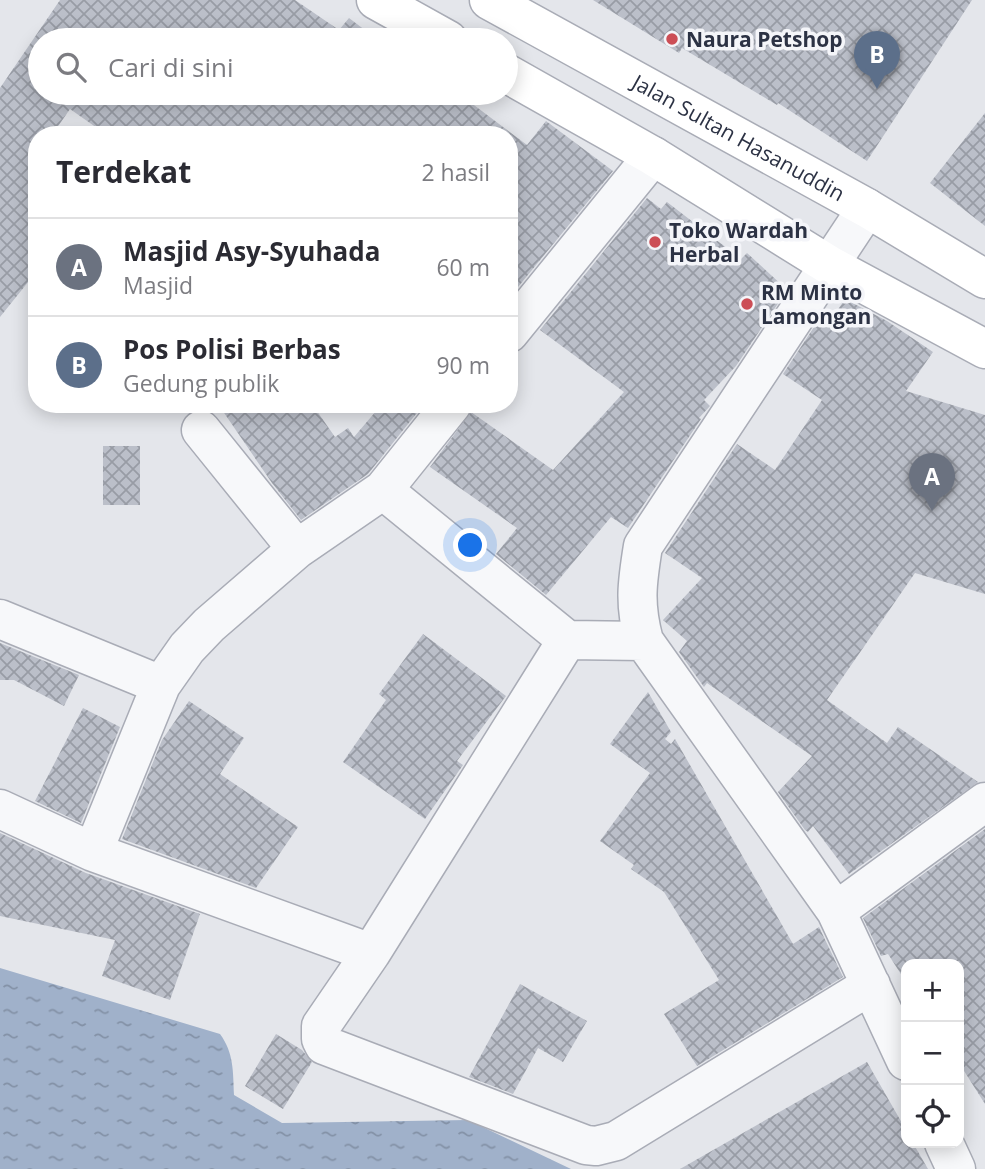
<!DOCTYPE html>
<html lang="id">
<meta charset="utf-8">
<style>
:root{--surface:#fff;--page:#f2f2f3;--text:#2b2b33;--muted:#7c7c81;--line:#e1e1e2;--accent:#0b8043}
body{margin:0;font-family:"Open Sans",sans-serif;background:var(--page);color:var(--text)}
.controls{position:absolute;right:21px;bottom:21px;display:grid;overflow:hidden;border-radius:14px;box-shadow:0 4px 18px #0003}
.controls button{width:63px;height:63px;display:grid;place-items:center;padding:0;border:0;border-bottom:2px solid var(--line);background:var(--surface);color:var(--text);font:35px sans-serif}
.you{position:absolute;left:471px;top:546px;width:24px;height:24px;margin:-18px;border:5px solid #fff;border-radius:50%;background:#1a73e8;box-shadow:0 0 0 10px #1a73e833}
.badge{display:grid;place-items:center;width:46px;height:46px;border-radius:50%;background:var(--accent);color:#fff;font-size:23px;font-weight:700}
.pin{position:absolute;translate:-50% -58px;filter:drop-shadow(0 2px 4px #0008)}
.pin::after{content:'';position:absolute;top:37px;width:24px;height:21px;background:inherit;clip-path:polygon(0 0,100% 0,50% 100%)}
.list{margin:0;padding:0;list-style:none}
h2{display:flex;justify-content:space-between;align-items:center;height:91px;margin:0;padding:0 28px;font-size:30px}
h2 small{font-size:23px;font-weight:400;color:var(--muted)}
.list li{display:grid;grid-template-columns:46px 1fr auto;gap:21px;align-items:center;box-sizing:border-box;height:98px;padding:0 28px;border-top:2px solid var(--line)}
.list b{display:block;font-size:26px;white-space:nowrap}
.list p{margin:0;font-size:23px;white-space:nowrap;color:var(--muted)}
.list em{font-size:23px;font-style:normal;color:var(--muted)}
.icon{flex:none;width:38px;height:38px;fill:none;stroke:currentColor;stroke-width:2;stroke-linecap:round;stroke-linejoin:round}
.map{position:relative;flex:none;width:985px;height:1169px;overflow:hidden}
.search{position:absolute;background:var(--surface);box-shadow:0 4px 18px #0003;left:28px;top:28px;width:490px;height:77px;display:flex;align-items:center;gap:18px;box-sizing:border-box;padding:0 24px;border-radius:38px;color:var(--muted);font-size:26px}
.panel{position:absolute;background:var(--surface);box-shadow:0 4px 18px #0003;left:28px;top:126px;width:490px;height:287px;border-radius:28px}
.map>svg:first-child{display:block}
.water{fill:url(#water-ripples)}
.building{fill:url(#building-cross-hatch)}
.lines{fill:none;stroke-linecap:round;stroke-linejoin:round}
.street-casing{stroke:#a9acb6;stroke-width:41}
.secondary-casing{stroke:#a9acb6;stroke-width:41}
.street{stroke:#f7f8fa;stroke-width:38}
.secondary{stroke:#fff;stroke-width:38}
.poi-dot{fill:#cc4e56;stroke:#f4f5f9;stroke-width:2.5}
.labels{text-anchor:middle;dominant-baseline:central;stroke-width:7;stroke-linejoin:round;paint-order:stroke}
.poi-label{font-size:21px;font-weight:bold;fill:#2c3244;stroke:#f4f5f9;text-anchor:start}
.street-label{font-size:21px;fill:#2c3244;stroke:#f4f5f9}
</style>
<div class="map">
<svg width="985" height="1169" viewBox="0 0 985 1169">
<defs>
<pattern id="water-ripples" width="26" height="14" patternUnits="userSpaceOnUse" patternTransform="scale(1.75)"><rect width="26" height="14" fill="#a0b1ca"/><path d="M2 4q2-2 4 0t4 0M15 11q2-2 4 0t4 0" fill="none" stroke="#8391a6"/></pattern>
<pattern id="building-cross-hatch" width="8" height="8" patternUnits="userSpaceOnUse" patternTransform="scale(1.75)"><rect width="8" height="8" fill="#bbbfc9"/><path d="M0 0l8 8M0 8l8-8" fill="none" stroke="#989ca5"/></pattern>
</defs>
<rect width="100%" height="100%" fill="#e4e6eb"/>
<path class="water" d="M 0,968 L 220,1034 C 234,1053 233,1072 234,1095 L 282,1123 L 468,1120 L 571,1169 L 0,1169 Z"/>
<path class="building" d="M 60,0 L 295,0 L 339,30 L 349,18 L 378,40 L 40,40 L 40,93 L 458,93 L 527,145 L 546,121 L 613,171 L 509,298 L 509,135 L 107,135 L 70,109 L 52,135 L 37,135 L 37,271 L 0,317 L 0,88 Z
M 593,0 L 972,0 L 867,161 L 778,103 L 777,105 L 682,48 L 679,53 Z
M 985,113 L 985,226 L 930,183 Z
M 647,198 L 661,209 L 667,202 L 741,259 L 747,253 L 784,287 L 778,297 L 781,299 L 736,366 L 704,400 L 710,406 L 699,418 L 701,419 L 628,528 L 611,517 L 546,595 L 496,554 L 517,528 L 430,467 L 471,412 L 553,470 L 624,392 L 540,330 Z
M 845,299 L 887,321 L 933,352 L 906,391 L 985,415 L 985,594 L 915,573 L 827,700 L 887,743 L 898,727 L 978,782 L 849,874 L 813,826 L 808,832 L 805,830 L 778,792 L 812,756 L 707,683 L 704,687 L 679,652 L 687,641 L 663,620 L 702,578 L 665,553 L 737,444 L 775,470 L 822,400 L 783,374 L 816,324 L 821,320 L 827,326 Z
M 218,404 L 312,404 L 335,437 L 348,428 L 354,437 L 382,404 L 424,404 L 368,474 L 301,520 L 272,483 Z
M 103,446 L 140,446 L 140,505 L 103,505 Z
M 423,634 L 506,696 L 457,761 L 463,765 L 425,819 L 343,762 L 386,700 L 379,694 Z
M 0,643 L 79,675 L 64,706 L 14,680 L 0,680 Z
M 648,692 L 671,732 L 665,739 L 671,744 L 675,739 L 793,944 L 819,927 L 843,977 L 697,1066 L 664,1014 L 719,980 L 664,892 L 631,869 L 634,865 L 600,841 L 650,773 L 610,744 Z
M 189,701 L 244,738 L 220,774 L 298,827 L 256,888 L 122,839 L 162,740 Z
M 83,708 L 120,727 L 81,823 L 35,801 Z
M 985,829 L 985,1104 L 959,1063 L 959,964 L 906,964 L 906,982 L 888,954 L 881,956 L 863,918 Z
M 0,833 L 86,873 L 200,914 L 170,1000 L 102,976 L 115,940 L 0,916 Z
M 520,984 L 587,1021 L 563,1062 L 538,1048 L 513,1094 L 469,1077 Z
M 276,1034 L 302,1050 L 312,1062 L 283,1109 L 245,1086 Z
M 867,1062 L 906,1130 L 906,1143 L 913,1143 L 928,1169 L 680,1169 Z"/>
<g class="lines">
<g class="street-casing">
<path id="street" d="M 867,208 L 643,546 C 637,583 634,604 644,641 L 836,911 L 906,1061
M 509,333 L 653,156
M 201,430 L 297,549
M 383,490 L 567,640 L 644,641
M 0,619 L 161,685
M 567,640 L 371,953 L 321,1026 L 321,1039 L 324,1045 L 586,1145 L 596,1146 L 616,1141 L 871,985
M 0,809 L 93,852 L 371,953
M 93,852 L 161,685 L 187,648 L 209,625 L 297,549 L 383,490 L 452,404
M 836,911 L 985,802
M 944,1143 L 956,1169"/>
</g>
<g class="secondary-casing">
<g id="secondary">
<path d="M 376,0 L 448,40"/>
<path id="s1" d="M 489,0 L 867,208 L 985,279"/>
<path d="M 506,73 L 653,156 L 829,265 L 985,349"/>
</g>
</g>
<use href="#street" class="street"/>
<use href="#secondary" class="secondary"/>
</g>
<g class="poi-dot">
<circle cx="672" cy="39" r="7"/>
<circle cx="655" cy="242" r="7"/>
<circle cx="747" cy="304" r="7"/>
</g>
<g class="labels">
<g class="poi-label">
<text x="686" y="39">Naura Petshop</text>
<text x="669" y="230">Toko Wardah<tspan x="669" dy="24">Herbal</tspan></text>
<text x="761" y="292">RM Minto<tspan x="761" dy="24">Lamongan</tspan></text>
</g>
<g class="street-label">
<text stroke="none"><textPath href="#s1" startOffset="285">Jalan Sultan Hasanuddin</textPath></text>
</g>
</g>
</svg>
<div class="controls">
<button>+</button>
<button>−</button>
<button><svg class="icon" aria-label="locate" viewBox="0 0 24 24"><circle cx="12" cy="12" r="6"/><path d="M12 2v4M12 18v4M2 12h4M18 12h4"/></svg></button>
</div>
<div class="you"></div>
<div class="pin badge" style="left:932px;top:511px;background:#6b7280">A</div>
<div class="pin badge" style="left:877px;top:89px;background:#5c6f8a">B</div>
<div class="search"><svg class="icon" aria-label="search" viewBox="0 0 24 24"><circle cx="10" cy="10" r="6"/><path d="M15 15l6 6"/></svg>Cari di sini</div>
<section class="panel">
<h2>Terdekat<small>2 hasil</small></h2>
<ul class="list">
<li><span class="badge" style="background:#6b7280">A</span><div><b>Masjid Asy-Syuhada</b><p>Masjid</p></div><em>60 m</em></li>
<li><span class="badge" style="background:#5c6f8a">B</span><div><b>Pos Polisi Berbas</b><p>Gedung publik</p></div><em>90 m</em></li>
</ul>
</section>
</div>
